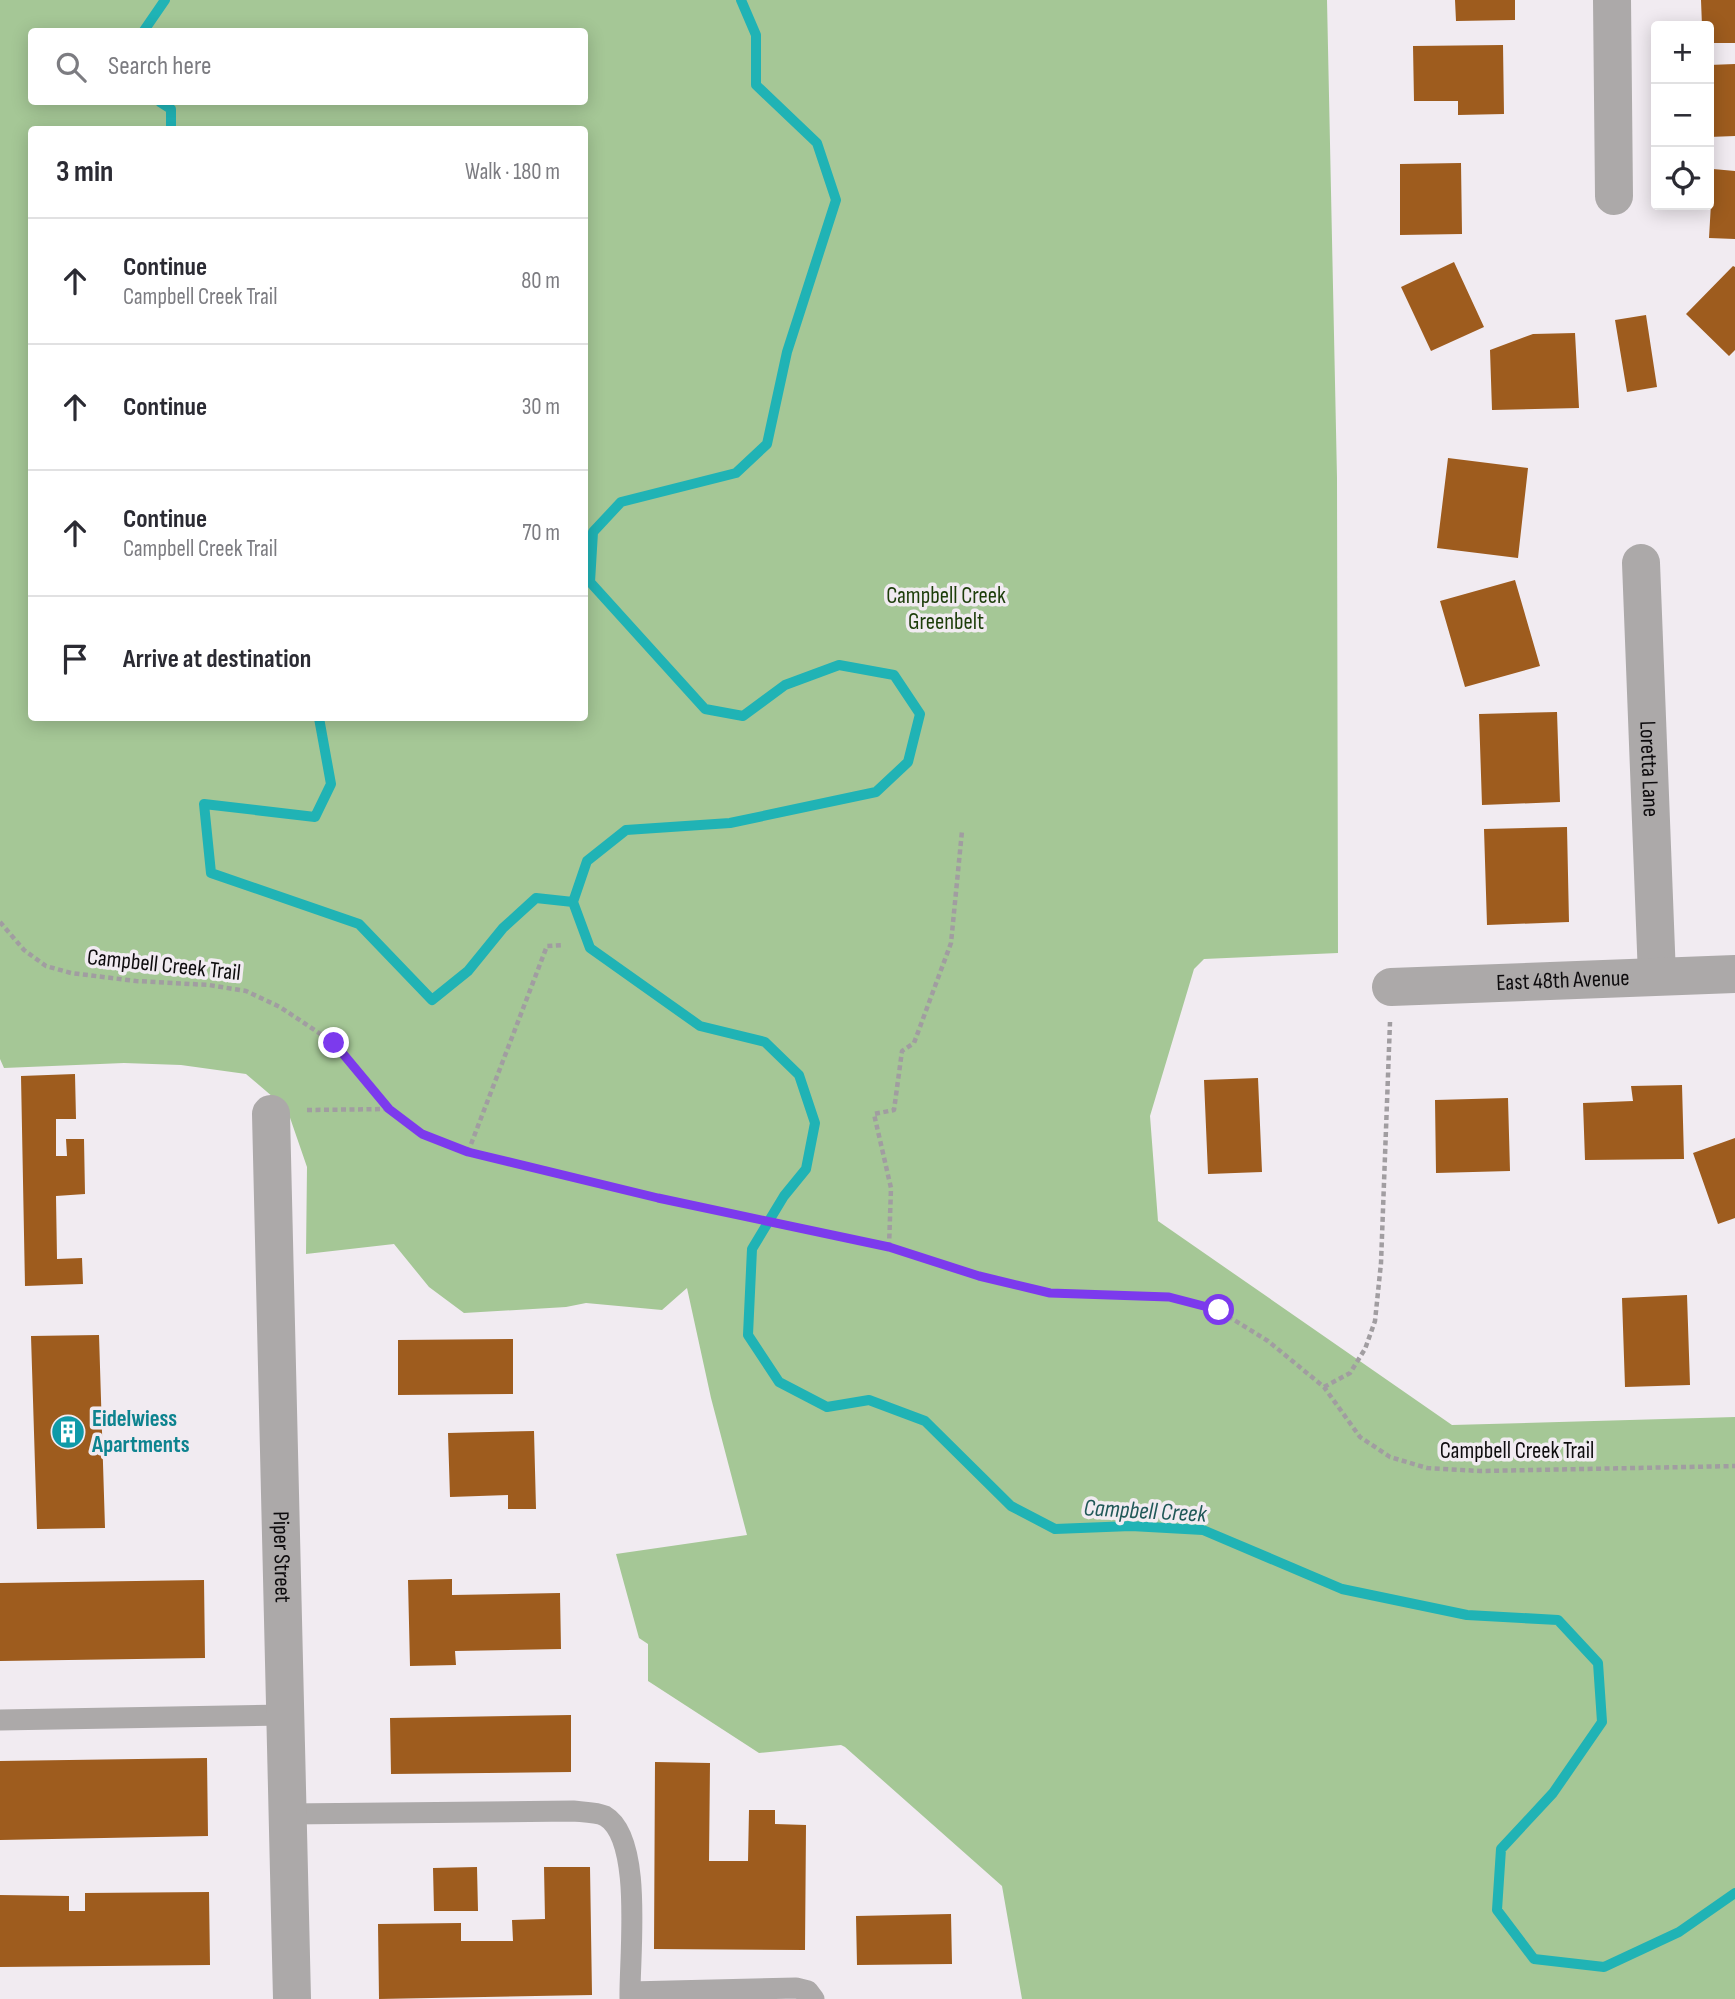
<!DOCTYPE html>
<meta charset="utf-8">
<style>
:root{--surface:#fff;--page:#f2f2f3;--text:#2b2b33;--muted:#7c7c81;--line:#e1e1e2}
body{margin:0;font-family:"Sofia Sans Condensed",sans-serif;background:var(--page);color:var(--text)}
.controls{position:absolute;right:21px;top:21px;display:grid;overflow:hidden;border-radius:7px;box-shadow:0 4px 18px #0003}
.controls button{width:63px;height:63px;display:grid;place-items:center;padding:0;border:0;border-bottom:2px solid var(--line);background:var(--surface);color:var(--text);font:35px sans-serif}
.stop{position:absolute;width:21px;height:21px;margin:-16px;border:5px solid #7c3aed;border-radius:50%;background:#fff}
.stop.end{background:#7c3aed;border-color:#fff;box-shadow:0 2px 7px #0008}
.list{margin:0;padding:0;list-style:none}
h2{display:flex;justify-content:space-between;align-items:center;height:91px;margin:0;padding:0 28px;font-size:30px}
h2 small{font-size:23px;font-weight:400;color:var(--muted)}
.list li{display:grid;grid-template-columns:46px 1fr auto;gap:21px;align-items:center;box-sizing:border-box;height:126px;padding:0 28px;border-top:2px solid var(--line)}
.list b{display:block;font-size:26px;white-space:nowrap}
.list p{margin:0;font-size:23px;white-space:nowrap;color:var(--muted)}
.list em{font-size:23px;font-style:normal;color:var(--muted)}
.icon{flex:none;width:38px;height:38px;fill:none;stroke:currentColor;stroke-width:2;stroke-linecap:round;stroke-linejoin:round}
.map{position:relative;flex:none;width:1735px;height:1999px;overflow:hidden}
.search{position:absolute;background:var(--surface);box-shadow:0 4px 18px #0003;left:28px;top:28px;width:560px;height:77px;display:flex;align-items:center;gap:18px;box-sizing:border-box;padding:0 24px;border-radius:7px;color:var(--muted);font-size:26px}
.panel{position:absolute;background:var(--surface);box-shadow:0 4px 18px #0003;left:28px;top:126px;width:560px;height:595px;border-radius:7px}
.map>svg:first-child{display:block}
.green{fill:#a5c796;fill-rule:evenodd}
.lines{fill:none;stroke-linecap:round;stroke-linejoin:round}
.stream{stroke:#20b3b5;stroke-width:10}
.building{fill:#9e5c1e}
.path{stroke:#a19da1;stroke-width:4.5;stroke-dasharray:5 3.5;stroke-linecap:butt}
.service{stroke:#aca9a9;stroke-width:21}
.minor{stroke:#aca9a9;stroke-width:38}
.route{stroke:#7c3aed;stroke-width:9}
.labels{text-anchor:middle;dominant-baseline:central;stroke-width:7;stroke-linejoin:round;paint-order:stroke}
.park-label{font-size:23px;fill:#1c3d09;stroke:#f1ebf1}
.street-label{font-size:23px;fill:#0e0c0e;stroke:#f1ebf1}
.culture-label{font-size:23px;font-weight:bold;fill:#0d838f;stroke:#f1ebf1;text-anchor:start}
.water-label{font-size:24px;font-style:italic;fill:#205858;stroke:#f1ebf1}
</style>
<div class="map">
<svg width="1735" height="1999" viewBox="0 0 1735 1999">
<rect width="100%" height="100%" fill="#f1ebf1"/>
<path class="green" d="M 0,0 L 1327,0 L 1337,478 L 1338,953 L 1204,959 L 1194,969 L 1150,1116 L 1158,1221 L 1452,1425 L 1735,1417 L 1735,1999 L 1022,1999 L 1002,1886 L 845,1747 L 841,1745 L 759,1753 L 648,1681 L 648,1644 L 639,1638 L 616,1554 L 747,1535 L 711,1398 L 687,1288 L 662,1310 L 586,1303 L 566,1307 L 464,1313 L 429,1287 L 394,1244 L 306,1254 L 307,1167 L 287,1109 L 246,1074 L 181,1065 L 124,1063 L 4,1068 L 0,1059 ZM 32,32 L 584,32 L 584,102 L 32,102 ZM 32,130 L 584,130 L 584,718 L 32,718 Z"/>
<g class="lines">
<path class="stream" d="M 143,32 L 165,0
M 160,102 L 171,109 L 171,130
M 319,718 L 331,784 L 315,817 L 204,804 L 211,873 L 359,924 L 432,1000 L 468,971 L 503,928 L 536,898 L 573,902
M 573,902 L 590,948 L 700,1026 L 765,1042 L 799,1075 L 815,1123 L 806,1169 L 784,1196 L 752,1249 L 748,1335 L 779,1382 L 827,1407 L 869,1400 L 925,1421 L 1011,1506 L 1055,1529 L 1131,1526 L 1203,1530 L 1342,1589 L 1467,1615 L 1558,1620 L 1598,1663 L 1602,1722 L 1553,1793 L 1501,1849 L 1497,1910 L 1534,1959 L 1604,1967 L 1679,1932 L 1735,1893
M 573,902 L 587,861 L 626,830 L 730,823 L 876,792 L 908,762 L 920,714 L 894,675 L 839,665 L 785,685 L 743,716 L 705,709 L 590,582 L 593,532 L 621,502 L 736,473 L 767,444 L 787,352 L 836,200 L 817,143 L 756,85 L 756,35 L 741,0"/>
</g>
<path class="building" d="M 1455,0 L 1515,0 L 1515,20 L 1456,21 Z
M 1701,0 L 1735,0 L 1735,43 L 1709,43 L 1709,26 L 1702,26 Z
M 1503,45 L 1504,114 L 1458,115 L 1458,101 L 1414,101 L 1413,46 Z
M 1735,64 L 1735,136 L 1709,137 L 1709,65 Z
M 1461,163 L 1462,234 L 1400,235 L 1400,164 Z
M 1713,169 L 1735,171 L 1735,239 L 1709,238 Z
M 1454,262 L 1484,327 L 1431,351 L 1401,287 Z
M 1733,266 L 1735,267 L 1735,350 L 1729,356 L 1686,314 Z
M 1646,315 L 1657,387 L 1627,392 L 1615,320 Z
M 1575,333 L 1579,408 L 1492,410 L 1490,350 L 1533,334 Z
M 1448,458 L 1528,468 L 1518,558 L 1437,548 Z
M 1515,580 L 1540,666 L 1465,687 L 1440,601 Z
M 1557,712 L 1560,802 L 1482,805 L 1479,714 Z
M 1567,827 L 1569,922 L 1487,925 L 1484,829 Z
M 75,1074 L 76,1119 L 56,1119 L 56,1156 L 67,1156 L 66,1139 L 84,1139 L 85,1194 L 56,1196 L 57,1259 L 82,1258 L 83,1284 L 25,1286 L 21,1076 Z
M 1258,1078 L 1262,1172 L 1208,1174 L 1204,1080 Z
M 1682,1085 L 1684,1159 L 1585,1160 L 1583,1103 L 1633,1101 L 1631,1086 Z
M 1508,1098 L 1510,1171 L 1436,1173 L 1435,1100 Z
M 1735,1138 L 1735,1218 L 1718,1224 L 1693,1153 Z
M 1687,1295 L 1690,1385 L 1625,1387 L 1622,1298 Z
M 99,1335 L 105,1528 L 37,1529 L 31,1336 Z
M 513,1339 L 513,1394 L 398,1395 L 398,1340 Z
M 534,1431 L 536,1509 L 508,1509 L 508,1495 L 450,1497 L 448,1433 Z
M 452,1579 L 452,1595 L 560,1593 L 561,1649 L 455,1651 L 456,1665 L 410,1666 L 408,1580 Z
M 204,1580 L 205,1658 L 0,1661 L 0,1583 Z
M 571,1715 L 571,1772 L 391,1774 L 390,1718 Z
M 207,1758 L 208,1836 L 0,1840 L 0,1761 Z
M 655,1762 L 710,1763 L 709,1861 L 748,1861 L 749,1810 L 775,1810 L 775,1824 L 806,1825 L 805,1950 L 654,1949 Z
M 477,1867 L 478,1911 L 434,1911 L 433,1868 Z
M 544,1867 L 590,1867 L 592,1995 L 379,1999 L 378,1924 L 461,1923 L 461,1941 L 513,1941 L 512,1920 L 545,1919 Z
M 209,1892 L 210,1965 L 0,1967 L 0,1895 L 69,1896 L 69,1911 L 85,1911 L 85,1893 Z
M 951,1914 L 952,1964 L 857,1965 L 856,1916 Z"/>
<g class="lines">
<path class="path" d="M 0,922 L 24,950 L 46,966 L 71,973 L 136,981 L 209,985 L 246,991 L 280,1007 L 334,1043 L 389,1109 L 422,1134 L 468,1152 L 658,1198 L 889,1247 L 980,1276 L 1050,1293 L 1169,1297 L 1218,1310 L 1268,1341 L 1324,1387 L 1360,1437 L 1390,1457 L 1427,1468 L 1480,1471 L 1735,1466
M 307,1110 L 389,1109
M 468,1152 L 547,946 L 563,945
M 889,1247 L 891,1188 L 874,1114 L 894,1110 L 902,1051 L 914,1043 L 951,943 L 962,831
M 1324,1387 L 1350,1373 L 1365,1349 L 1375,1321 L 1381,1263 L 1390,1022"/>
<path class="service" d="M 0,1720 L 285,1715
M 288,1814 L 573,1811 C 582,1812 597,1812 605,1816 C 644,1839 629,1957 630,1999
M 630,1992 L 796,1988 L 808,1991 L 814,1999"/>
<g class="minor">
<path d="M 1612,0 L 1614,196"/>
<path id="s1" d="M 1641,563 L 1657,976"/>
<path id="s2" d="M 1391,987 L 1735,974"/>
<path id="s3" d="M 271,1114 L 292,1999"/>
</g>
</g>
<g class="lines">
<path class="route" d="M 334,1043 L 389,1109 L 422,1134 L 468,1152 L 658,1198 L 889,1247 L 979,1276 L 1050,1293 L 1169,1297 L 1219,1310"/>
</g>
<defs>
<g id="building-disc" transform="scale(1.75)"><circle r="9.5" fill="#0f9aa8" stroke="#f1ebf1"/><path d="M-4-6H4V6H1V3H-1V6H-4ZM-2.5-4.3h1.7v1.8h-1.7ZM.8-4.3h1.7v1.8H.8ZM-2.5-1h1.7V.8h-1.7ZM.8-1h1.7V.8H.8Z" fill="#fff"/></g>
</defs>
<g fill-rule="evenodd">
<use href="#building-disc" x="68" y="1432"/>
</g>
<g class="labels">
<g class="park-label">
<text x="946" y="596">Campbell Creek<tspan x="946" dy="26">Greenbelt</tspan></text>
</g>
<g class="street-label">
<text stroke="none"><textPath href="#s1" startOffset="206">Loretta Lane</textPath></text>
<text transform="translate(164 965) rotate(6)">Campbell Creek Trail</text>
<text stroke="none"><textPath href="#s2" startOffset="172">East 48th Avenue</textPath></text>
<text x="1517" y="1451">Campbell Creek Trail</text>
<text stroke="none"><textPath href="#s3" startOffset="443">Piper Street</textPath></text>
</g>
<g class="culture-label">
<text x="92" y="1419">Eidelwiess<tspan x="92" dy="26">Apartments</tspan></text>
</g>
<g class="water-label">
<text transform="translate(1145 1511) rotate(3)">Campbell Creek</text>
</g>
</g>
</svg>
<div class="controls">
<button>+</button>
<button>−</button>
<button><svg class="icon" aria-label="locate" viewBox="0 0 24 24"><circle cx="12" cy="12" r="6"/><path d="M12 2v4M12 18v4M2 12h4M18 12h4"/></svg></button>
</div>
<div class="stop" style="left:1219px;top:1310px"></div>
<div class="stop end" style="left:334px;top:1043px"></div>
<div class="search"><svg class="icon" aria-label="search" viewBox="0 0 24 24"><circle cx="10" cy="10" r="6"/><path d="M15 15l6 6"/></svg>Search here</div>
<section class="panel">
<h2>3 min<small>Walk · 180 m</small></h2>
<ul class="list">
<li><svg class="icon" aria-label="ahead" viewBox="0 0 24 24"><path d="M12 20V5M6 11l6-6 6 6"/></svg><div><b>Continue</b><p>Campbell Creek Trail</p></div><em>80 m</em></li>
<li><svg class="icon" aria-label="ahead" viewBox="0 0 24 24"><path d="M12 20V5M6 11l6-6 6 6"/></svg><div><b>Continue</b></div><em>30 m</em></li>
<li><svg class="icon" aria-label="ahead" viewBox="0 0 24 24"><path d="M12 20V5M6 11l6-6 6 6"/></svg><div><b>Continue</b><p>Campbell Creek Trail</p></div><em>70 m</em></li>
<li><svg class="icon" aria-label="arrive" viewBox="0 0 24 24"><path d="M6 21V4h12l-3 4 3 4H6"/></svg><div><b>Arrive at destination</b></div></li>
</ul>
</section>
</div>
